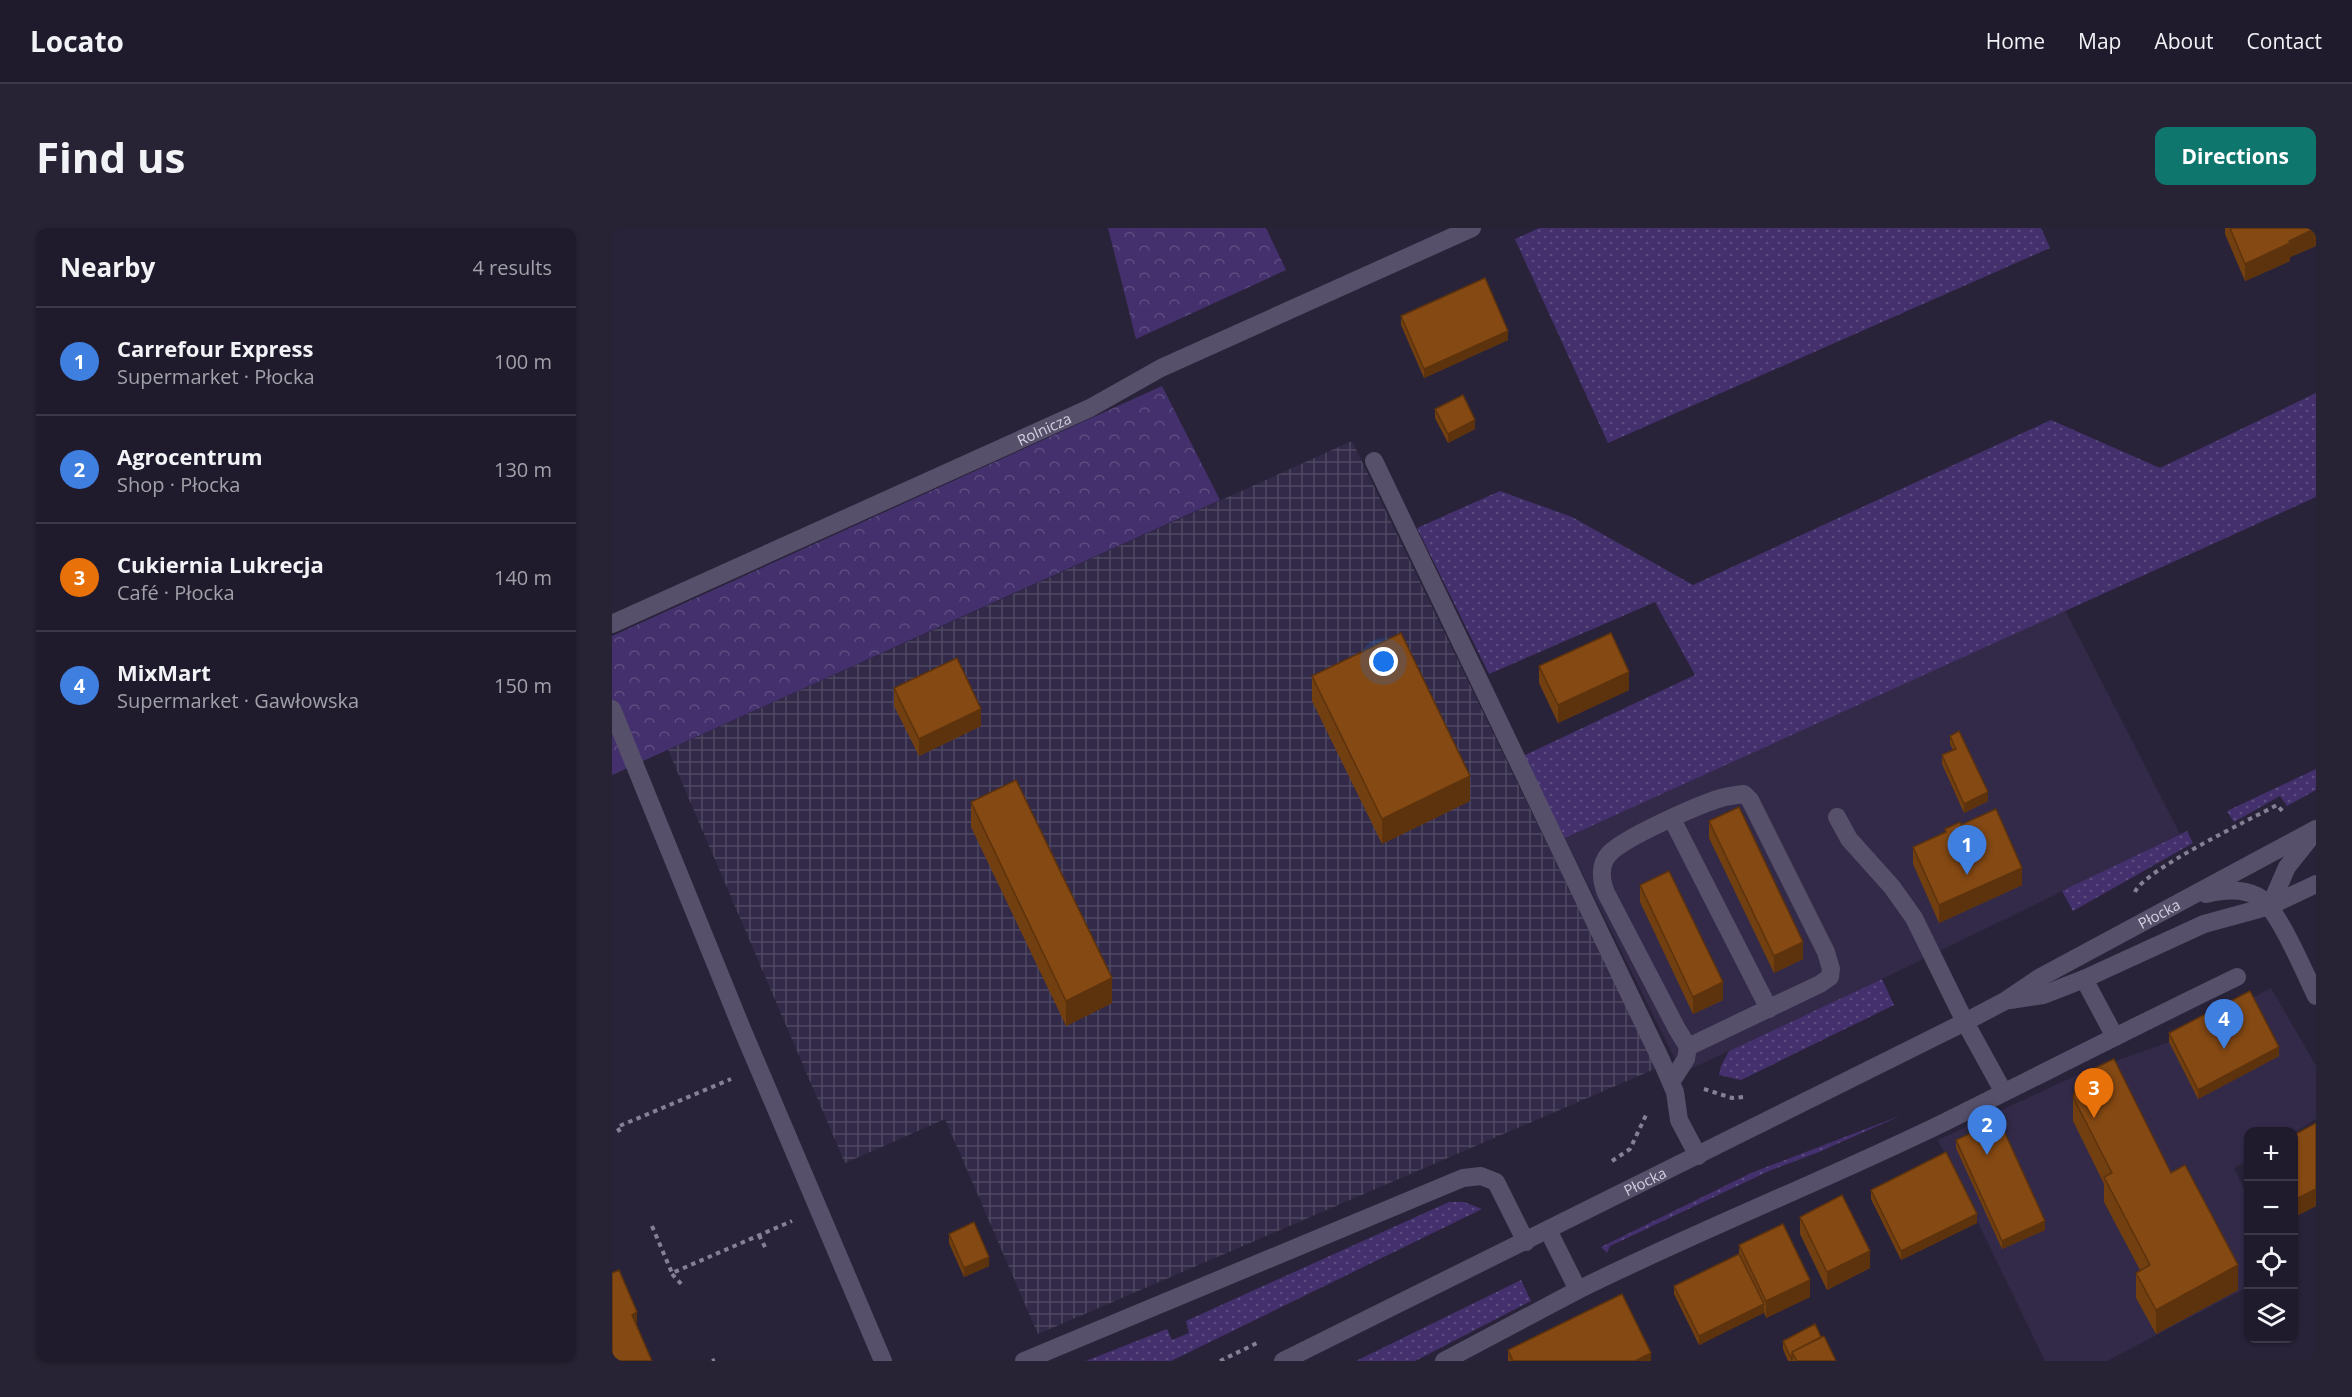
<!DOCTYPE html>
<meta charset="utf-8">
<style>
:root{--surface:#1f1a2c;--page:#272334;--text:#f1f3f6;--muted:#a1a1a9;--line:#3c3848;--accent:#0f766e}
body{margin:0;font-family:"Open Sans",sans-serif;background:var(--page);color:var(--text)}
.controls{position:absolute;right:18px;bottom:18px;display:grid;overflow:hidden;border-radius:12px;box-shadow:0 2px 4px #0004}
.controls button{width:54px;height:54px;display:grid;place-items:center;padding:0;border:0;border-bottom:2px solid var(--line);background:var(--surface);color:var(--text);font:30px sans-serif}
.you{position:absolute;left:772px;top:434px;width:21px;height:21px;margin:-15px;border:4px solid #fff;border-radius:50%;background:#1a73e8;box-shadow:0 0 0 9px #1a73e833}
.badge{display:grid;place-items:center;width:39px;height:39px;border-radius:50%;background:var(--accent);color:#fff;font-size:20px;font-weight:700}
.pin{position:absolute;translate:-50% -50px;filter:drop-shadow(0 2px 3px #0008)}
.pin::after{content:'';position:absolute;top:32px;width:21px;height:18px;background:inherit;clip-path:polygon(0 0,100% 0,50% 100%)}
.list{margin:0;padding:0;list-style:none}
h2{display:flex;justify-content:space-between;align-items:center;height:78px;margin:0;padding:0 24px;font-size:26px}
h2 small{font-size:20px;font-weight:400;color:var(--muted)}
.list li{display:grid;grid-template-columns:39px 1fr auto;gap:18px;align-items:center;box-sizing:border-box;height:108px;padding:0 24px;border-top:2px solid var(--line)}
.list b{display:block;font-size:22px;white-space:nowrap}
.list p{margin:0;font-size:20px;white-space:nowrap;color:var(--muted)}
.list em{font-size:20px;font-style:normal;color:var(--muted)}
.icon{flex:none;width:33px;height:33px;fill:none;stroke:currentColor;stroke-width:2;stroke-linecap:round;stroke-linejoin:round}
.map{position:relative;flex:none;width:1704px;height:1133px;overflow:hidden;border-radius:12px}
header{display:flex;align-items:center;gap:36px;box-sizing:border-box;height:84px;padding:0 30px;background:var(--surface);border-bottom:2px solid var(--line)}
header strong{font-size:28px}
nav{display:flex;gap:33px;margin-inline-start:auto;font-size:21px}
.intro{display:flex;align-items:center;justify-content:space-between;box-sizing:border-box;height:144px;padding:0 36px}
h1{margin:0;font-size:42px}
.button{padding:15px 27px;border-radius:12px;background:var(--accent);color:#fff;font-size:21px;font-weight:700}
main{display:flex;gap:36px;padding:0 36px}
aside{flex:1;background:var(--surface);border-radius:12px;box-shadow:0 2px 4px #0004}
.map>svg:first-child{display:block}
.built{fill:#322a48}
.industrial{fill:url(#industrial-grid)}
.grass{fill:url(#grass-dots)}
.forest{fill:url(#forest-crowns)}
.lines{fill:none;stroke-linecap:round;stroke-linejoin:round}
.path{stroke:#858093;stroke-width:4;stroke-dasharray:4.5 4.5;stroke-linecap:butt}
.service{stroke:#56506a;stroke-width:18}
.minor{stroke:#56506a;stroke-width:18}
.tertiary{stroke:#56506a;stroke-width:18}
.wall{fill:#723f10}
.shaded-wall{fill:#5d330d}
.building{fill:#854913;stroke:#5d330d;stroke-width:1.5}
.labels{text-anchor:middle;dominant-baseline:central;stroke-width:6;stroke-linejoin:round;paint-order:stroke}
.street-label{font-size:15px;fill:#d3cfdf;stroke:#1f1930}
</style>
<header>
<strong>Locato</strong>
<nav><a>Home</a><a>Map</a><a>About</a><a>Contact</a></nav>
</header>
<div class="intro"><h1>Find us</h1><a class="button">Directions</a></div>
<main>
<aside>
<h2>Nearby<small>4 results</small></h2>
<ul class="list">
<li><span class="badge" style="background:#3f7fe0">1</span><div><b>Carrefour Express</b><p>Supermarket · Płocka</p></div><em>100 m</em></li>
<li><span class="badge" style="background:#3f7fe0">2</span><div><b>Agrocentrum</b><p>Shop · Płocka</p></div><em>130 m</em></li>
<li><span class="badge" style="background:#e8710a">3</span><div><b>Cukiernia Lukrecja</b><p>Café · Płocka</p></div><em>140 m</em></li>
<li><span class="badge" style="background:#3f7fe0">4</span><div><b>MixMart</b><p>Supermarket · Gawłowska</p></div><em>150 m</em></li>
</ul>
</aside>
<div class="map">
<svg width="1704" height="1133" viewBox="0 0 1704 1133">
<defs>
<pattern id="industrial-grid" width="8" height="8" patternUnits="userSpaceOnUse" patternTransform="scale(1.5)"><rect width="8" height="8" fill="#322a48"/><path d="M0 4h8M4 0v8" fill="none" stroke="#4f4862"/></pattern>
<pattern id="grass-dots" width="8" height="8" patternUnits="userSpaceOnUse" patternTransform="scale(1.5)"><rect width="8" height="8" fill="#43306d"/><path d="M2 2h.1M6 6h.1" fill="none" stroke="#5d4d81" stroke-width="1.8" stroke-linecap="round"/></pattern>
<pattern id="forest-crowns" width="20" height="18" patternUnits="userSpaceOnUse" patternTransform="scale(1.5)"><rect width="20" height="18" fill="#43306d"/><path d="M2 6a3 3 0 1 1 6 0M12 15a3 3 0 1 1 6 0" fill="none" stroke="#5d4d81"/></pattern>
</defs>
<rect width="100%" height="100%" fill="#29233a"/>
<path class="built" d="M 1453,382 L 1568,606 L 1270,751 L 1070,845 L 953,610 Z
M 1659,760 L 1704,838 L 1704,891 L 1682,905 L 1636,904 L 1636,932 L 1622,940 L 1636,969 L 1636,1059 L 1495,1133 L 1433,1133 L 1326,912 L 1467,846 L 1557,814 Z"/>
<path class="industrial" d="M 740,213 L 896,536 L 1045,840 L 426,1106 L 333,891 L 233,935 L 56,522 Z"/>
<path class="grass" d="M 927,0 L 1429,0 L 1438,20 L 996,215 L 903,11 Z
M 1704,165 L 1704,269 L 953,610 L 911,528 L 1083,447 L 1043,374 L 877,446 L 805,300 L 888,263 L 960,289 L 1081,357 L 1439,192 L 1548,240 Z
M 1704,541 L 1704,562 L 1675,578 L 1668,568 L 1622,594 L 1615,583 Z
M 1575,603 L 1581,615 L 1461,683 L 1450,663 Z
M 1270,751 L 1282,777 L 1129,852 L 1107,847 L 1109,838 L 1117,823 Z
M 1290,887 L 1207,924 L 1157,943 L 998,1018 L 995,1025 L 989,1019 L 1139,945 Z
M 837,974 L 852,974 L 870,981 L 559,1133 L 474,1133 L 555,1101 L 560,1112 L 577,1105 L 574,1093 Z
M 909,1052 L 919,1073 L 803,1133 L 744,1133 Z"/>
<path class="forest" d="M 496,0 L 654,0 L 674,42 L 524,111 Z
M 550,158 L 608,272 L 0,547 L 0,408 Z"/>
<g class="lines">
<path class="path" d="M 1523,664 C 1532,642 1639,591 1665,577 L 1672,585
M 1092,861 L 1120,870 L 1131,869
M 8,904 L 5,899 L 119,851
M 1000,933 L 1018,921 L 1035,885
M 40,998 L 60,1045 L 180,993
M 147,1007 L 154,1021
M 60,1046 L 72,1059
M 100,1133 L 103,1132
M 608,1133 L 647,1114"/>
<path class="service" d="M 1225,589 L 1237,611 L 1280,659 L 1302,690 L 1353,794
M 1060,591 L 1157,781
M 1059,854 L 1074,831 L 1076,819 L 1208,756 L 1218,749 L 1219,741 L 1214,724 L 1138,572 L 1132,566 C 1124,567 1116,568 1109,570 C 1086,577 1011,610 997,626 C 987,637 989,653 994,665 L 1065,801 L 1076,819"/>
<g class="minor">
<path d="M 762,233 L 1050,834 L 1063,864 L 1067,892 L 1086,928"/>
<path id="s1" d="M 0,396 L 478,180 L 549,140 L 860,0"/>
<path d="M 0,481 L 130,801 L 271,1133"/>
<path d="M 1472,751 L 1503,809"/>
<path d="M 1353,794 L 1391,863"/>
<path d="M 966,1062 C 1087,1002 1212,953 1333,894 C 1430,846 1527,796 1625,749"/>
<path d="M 412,1133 L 851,950 L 869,948 L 884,954 L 914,1014"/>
<path d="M 832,1133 L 966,1062 L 936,1002"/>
</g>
<g class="tertiary">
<path d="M 1594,666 C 1610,662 1630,660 1645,668 C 1665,677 1693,746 1704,768"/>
<path d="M 1658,678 L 1675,639 L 1698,610"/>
<path d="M 1398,772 L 1431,767 L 1472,751 L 1592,696 L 1658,678 L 1704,656"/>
<path id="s2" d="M 671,1133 L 1353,794 L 1393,773 L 1427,750 L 1704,601"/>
</g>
</g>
<path class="wall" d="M 1613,0 L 1704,0 L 1704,18 L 1678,29 L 1678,33 L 1633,53 L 1613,6 Z
M 789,88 L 896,112 L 812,150 L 789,97 Z
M 823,181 L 863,201 L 836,215 L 823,190 Z
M 927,438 L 1017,462 L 946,495 L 927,455 Z
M 700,448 L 858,573 L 770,616 L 700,473 Z
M 282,460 L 369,498 L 307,528 L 282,478 Z
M 1338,508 L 1376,573 L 1352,585 L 1330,536 L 1330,527 L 1341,522 L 1338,516 Z
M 359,574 L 500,775 L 454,798 L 359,599 Z
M 1097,593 L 1191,731 L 1162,745 L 1097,610 Z
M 1349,597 L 1410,657 L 1327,695 L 1301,636 L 1301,619 L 1333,604 L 1333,601 Z
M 1028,657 L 1111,772 L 1081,786 L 1028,674 Z
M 1557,805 L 1667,828 L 1586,871 L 1557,814 Z
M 1461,869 L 1559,945 L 1626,1062 L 1544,1106 L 1524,1070 L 1524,1045 L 1528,1042 L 1492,974 L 1492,956 L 1461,893 Z
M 1704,895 L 1704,978 L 1682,989 L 1682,907 Z
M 1344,912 L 1433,1002 L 1390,1021 L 1344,920 Z
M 1259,962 L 1365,995 L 1289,1032 L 1259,971 Z
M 1188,989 L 1258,1040 L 1215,1062 L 1188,1006 Z
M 337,1006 L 377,1038 L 352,1049 L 337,1015 Z
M 1127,1017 L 1198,1069 L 1154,1090 L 1152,1084 L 1087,1117 L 1062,1066 L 1062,1058 L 1127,1026 Z
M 1209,1109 L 1224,1133 L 1176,1133 L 1171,1121 L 1171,1113 Z
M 896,1122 L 1039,1133 L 896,1133 Z"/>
<path class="shaded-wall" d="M 1704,0 L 1704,18 L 1678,29 L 1678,33 L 1633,53 L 1633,36 L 1677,13 Z
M 896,103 L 896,112 L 812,150 L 812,141 Z
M 863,192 L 863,201 L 836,215 L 836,206 Z
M 1017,444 L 1017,462 L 946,495 L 946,477 Z
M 369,481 L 369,498 L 307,528 L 307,511 Z
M 858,548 L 858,573 L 770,616 L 770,591 Z
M 1376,564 L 1376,573 L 1352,585 L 1352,576 Z
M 1410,640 L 1410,657 L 1327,695 L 1327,677 Z
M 1191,714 L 1191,731 L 1162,745 L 1162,728 Z
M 500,750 L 500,775 L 454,798 L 454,773 Z
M 1111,754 L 1111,772 L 1081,786 L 1081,769 Z
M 1667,819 L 1667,828 L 1586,871 L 1586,862 Z
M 1704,961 L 1704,978 L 1682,989 L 1682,972 Z
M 1365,986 L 1365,995 L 1289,1032 L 1289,1023 Z
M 1433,993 L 1433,1002 L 1390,1021 L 1390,1013 Z
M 1258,1023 L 1258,1040 L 1215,1062 L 1215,1044 Z
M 377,1029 L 377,1038 L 352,1049 L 352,1040 Z
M 1626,1037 L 1626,1062 L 1544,1106 L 1544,1082 Z
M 1198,1052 L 1198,1069 L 1154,1090 L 1154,1073 Z
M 1152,1076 L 1152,1085 L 1087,1117 L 1087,1108 Z
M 25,1084 L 25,1109 L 20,1087 Z
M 1039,1125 L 1039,1133 L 1023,1133 Z"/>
<path class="building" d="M 1618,0 L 1704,0 L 1677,13 L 1678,15 L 1633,36 Z
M 873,50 L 896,103 L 812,141 L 789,88 Z
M 851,167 L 863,192 L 836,206 L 823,181 Z
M 789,405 L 858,548 L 770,591 L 700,448 Z
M 999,405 L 1017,444 L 946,477 L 927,438 Z
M 345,430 L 369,481 L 307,511 L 282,460 Z
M 1347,503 L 1376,564 L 1352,576 L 1330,527 L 1344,521 L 1338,508 Z
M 404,552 L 500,750 L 454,773 L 359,574 Z
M 1127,579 L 1191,714 L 1162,728 L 1097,593 Z
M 1384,581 L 1410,640 L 1327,677 L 1301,619 L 1334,604 L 1333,601 L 1348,594 L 1349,597 Z
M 1057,643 L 1111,754 L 1081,769 L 1028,657 Z
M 1638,763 L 1667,819 L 1586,862 L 1557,805 Z
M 1502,831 L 1559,945 L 1573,937 L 1626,1037 L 1544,1082 L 1524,1045 L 1538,1037 L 1492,949 L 1500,945 L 1461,869 L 1468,847 Z
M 1387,892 L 1433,993 L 1390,1013 L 1344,912 Z
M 1704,895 L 1704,961 L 1682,972 L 1682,907 Z
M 1334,924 L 1365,986 L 1289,1023 L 1259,962 Z
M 1230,967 L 1258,1023 L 1215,1044 L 1188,989 Z
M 362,994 L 377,1029 L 352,1040 L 337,1006 Z
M 1171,996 L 1198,1052 L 1154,1073 L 1127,1017 Z
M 1127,1026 L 1152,1076 L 1087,1108 L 1062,1058 Z
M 7,1042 L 25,1084 L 20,1087 L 40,1133 L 0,1133 L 0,1045 Z
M 1010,1066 L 1039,1125 L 1023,1133 L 901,1133 L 896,1122 Z
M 1203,1096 L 1209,1109 L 1180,1124 L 1180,1132 L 1171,1113 Z
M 1212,1108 L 1224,1133 L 1185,1133 L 1180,1124 Z"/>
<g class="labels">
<g class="street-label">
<text stroke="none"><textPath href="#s1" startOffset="474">Rolnicza</textPath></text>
<text stroke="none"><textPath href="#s2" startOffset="984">Płocka</textPath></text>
<text stroke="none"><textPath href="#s2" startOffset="404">Płocka</textPath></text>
</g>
</g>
</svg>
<div class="controls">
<button>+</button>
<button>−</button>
<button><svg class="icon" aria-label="locate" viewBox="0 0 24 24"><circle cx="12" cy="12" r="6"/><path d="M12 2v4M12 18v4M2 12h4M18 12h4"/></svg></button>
<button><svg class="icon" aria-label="layers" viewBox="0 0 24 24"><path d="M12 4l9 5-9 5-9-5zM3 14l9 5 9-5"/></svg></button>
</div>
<div class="you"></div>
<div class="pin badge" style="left:1355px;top:647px;background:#3f7fe0">1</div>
<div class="pin badge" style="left:1375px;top:927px;background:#3f7fe0">2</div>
<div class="pin badge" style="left:1482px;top:890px;background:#e8710a">3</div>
<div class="pin badge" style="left:1612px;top:821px;background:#3f7fe0">4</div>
</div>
</main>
